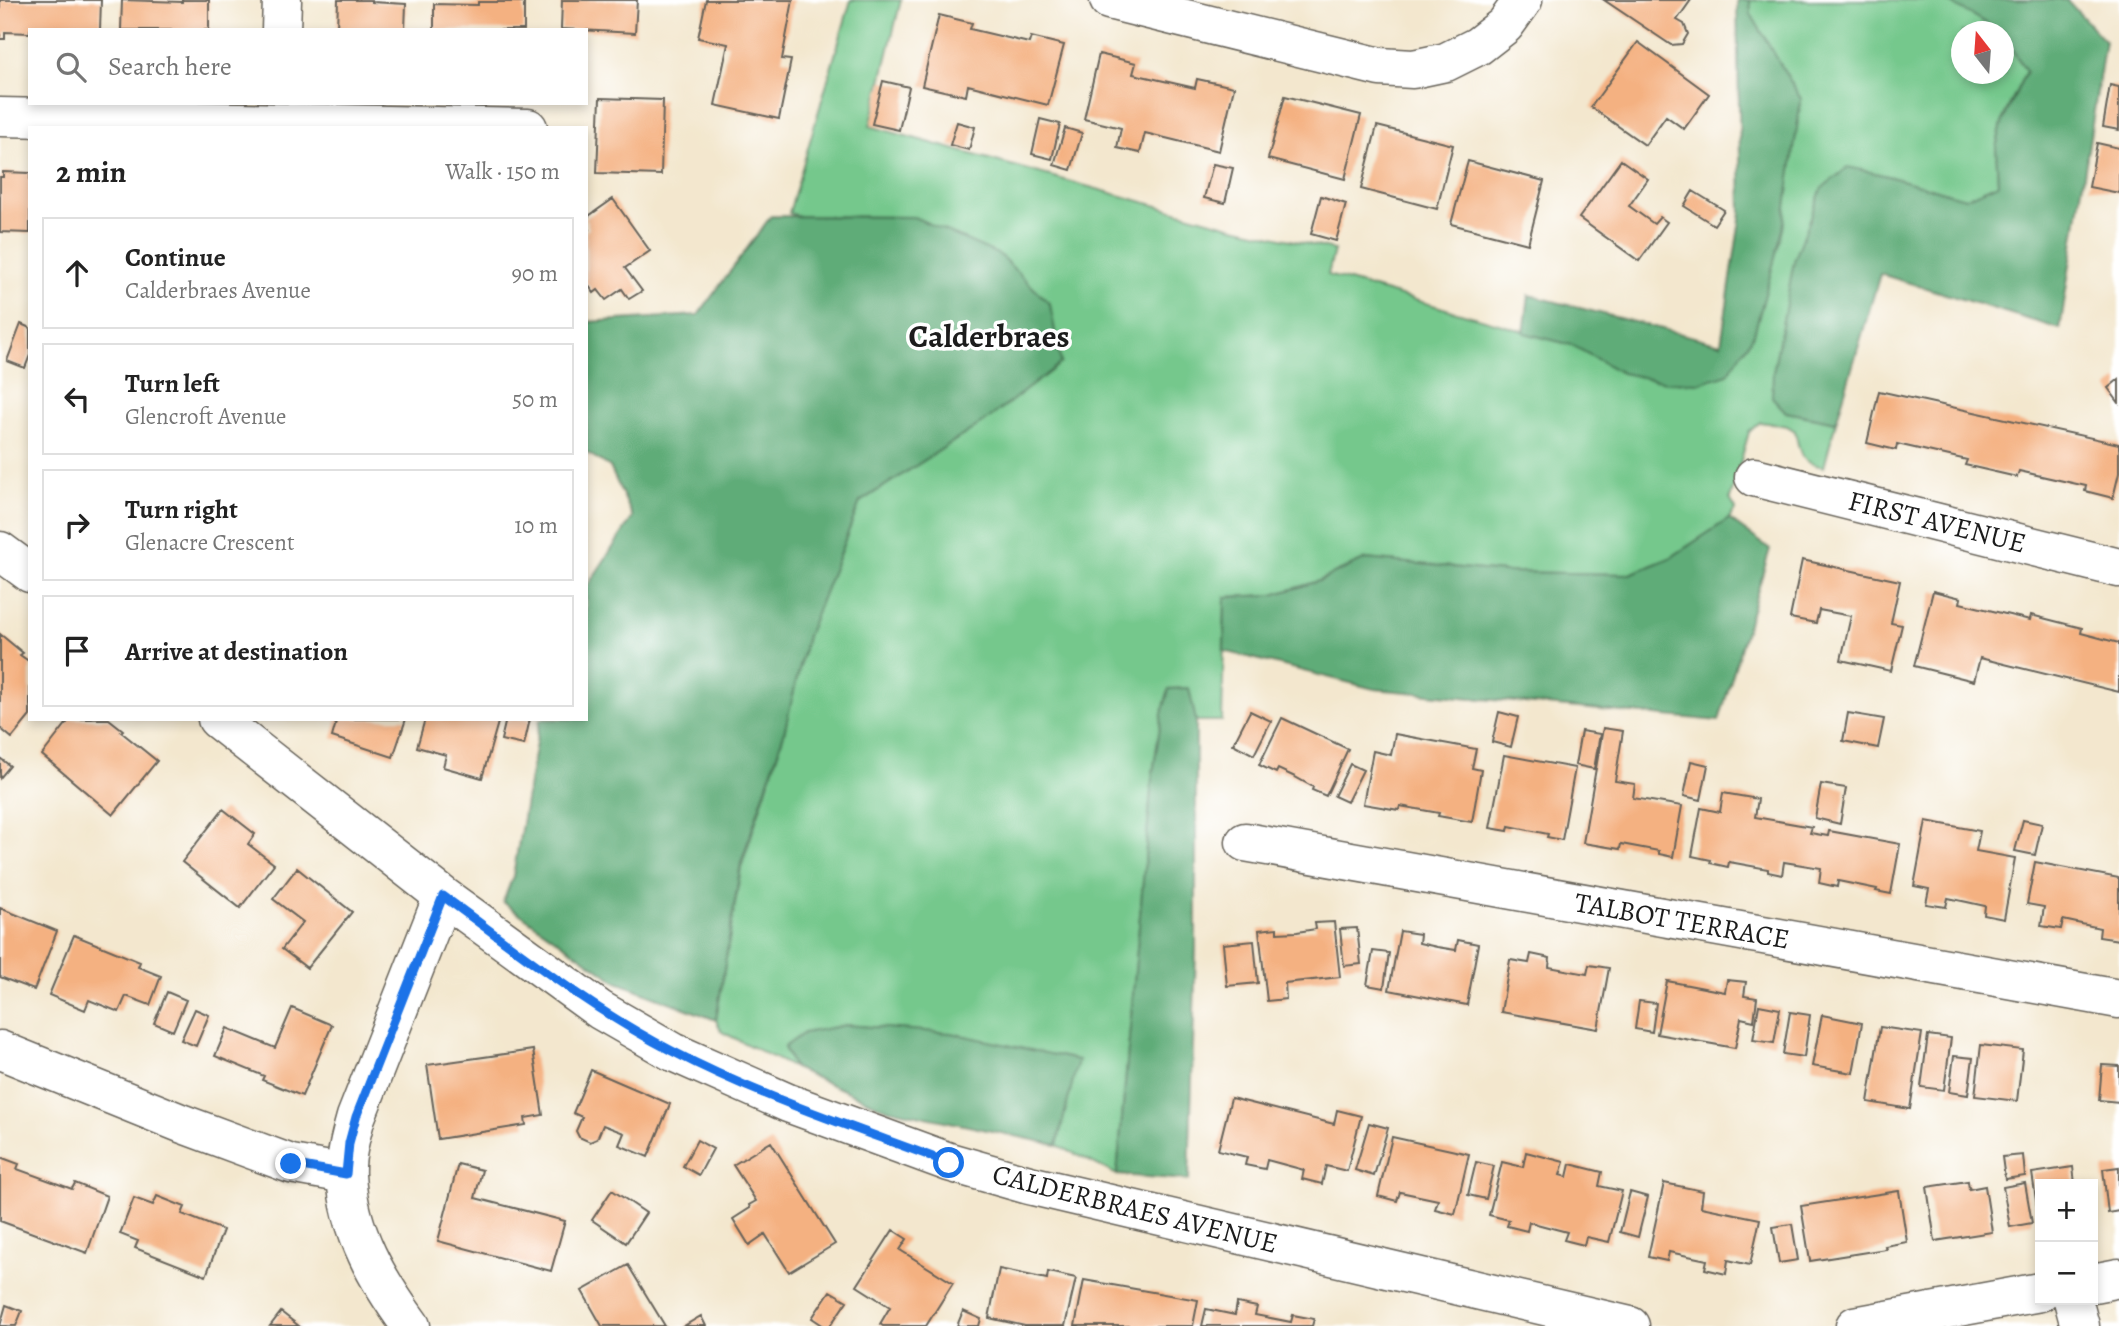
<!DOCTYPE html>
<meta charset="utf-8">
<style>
:root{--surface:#fff;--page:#f6f6f6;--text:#222;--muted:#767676;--line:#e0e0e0}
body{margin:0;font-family:Alegreya,serif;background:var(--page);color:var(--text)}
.controls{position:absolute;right:21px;bottom:21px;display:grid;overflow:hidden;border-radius:0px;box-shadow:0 4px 10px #0003}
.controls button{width:63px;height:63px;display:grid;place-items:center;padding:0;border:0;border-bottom:2px solid var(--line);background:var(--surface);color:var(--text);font:35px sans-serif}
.compass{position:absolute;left:1951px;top:21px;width:63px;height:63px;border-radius:50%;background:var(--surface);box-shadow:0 4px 10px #0003;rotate:343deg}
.stop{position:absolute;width:21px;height:21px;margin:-16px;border:5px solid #1a73e8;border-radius:50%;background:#fff}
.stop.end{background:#1a73e8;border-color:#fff;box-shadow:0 2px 7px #0008}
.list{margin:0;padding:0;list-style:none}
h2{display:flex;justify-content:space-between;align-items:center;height:91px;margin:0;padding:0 28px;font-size:30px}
h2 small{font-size:23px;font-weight:400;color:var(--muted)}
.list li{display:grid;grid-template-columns:46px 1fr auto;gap:21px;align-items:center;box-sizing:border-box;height:112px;margin:0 14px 14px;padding:0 14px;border:2px solid var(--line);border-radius:0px}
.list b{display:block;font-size:26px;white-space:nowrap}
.list p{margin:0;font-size:23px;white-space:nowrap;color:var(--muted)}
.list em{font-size:23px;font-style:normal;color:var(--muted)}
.icon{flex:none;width:38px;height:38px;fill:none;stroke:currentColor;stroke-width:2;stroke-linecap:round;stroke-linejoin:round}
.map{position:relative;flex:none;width:2119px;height:1326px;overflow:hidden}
.search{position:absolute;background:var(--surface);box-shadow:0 4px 10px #0003;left:28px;top:28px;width:560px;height:77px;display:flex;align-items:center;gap:18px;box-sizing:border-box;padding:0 24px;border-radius:0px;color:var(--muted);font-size:26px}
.panel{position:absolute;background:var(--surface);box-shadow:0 4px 10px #0003;left:28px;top:126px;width:560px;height:595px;border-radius:0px}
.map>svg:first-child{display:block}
.green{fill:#74c88c;stroke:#487254;stroke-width:2}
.forest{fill:#5fac78;stroke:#3e644a;stroke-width:2}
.building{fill:#f4b181}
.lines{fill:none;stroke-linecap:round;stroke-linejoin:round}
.minor-casing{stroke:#67635a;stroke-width:41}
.minor{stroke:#fff;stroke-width:38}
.route{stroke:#1a73e8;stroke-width:9}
.labels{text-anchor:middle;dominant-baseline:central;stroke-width:7;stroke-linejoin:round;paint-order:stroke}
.street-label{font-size:28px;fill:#1c1c1c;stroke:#fff}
.quarter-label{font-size:32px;font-weight:bold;fill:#1c1c1c;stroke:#fff}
</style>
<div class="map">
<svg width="2119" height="1326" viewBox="0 0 2119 1326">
<rect width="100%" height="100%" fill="#fff"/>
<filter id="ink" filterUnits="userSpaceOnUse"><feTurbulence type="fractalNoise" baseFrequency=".0143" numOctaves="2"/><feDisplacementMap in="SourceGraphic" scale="14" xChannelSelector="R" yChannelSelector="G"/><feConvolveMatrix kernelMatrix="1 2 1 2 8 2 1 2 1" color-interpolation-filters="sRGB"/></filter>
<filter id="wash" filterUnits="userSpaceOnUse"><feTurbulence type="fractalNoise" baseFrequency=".00686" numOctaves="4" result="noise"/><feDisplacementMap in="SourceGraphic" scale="28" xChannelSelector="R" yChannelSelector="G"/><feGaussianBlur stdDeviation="1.57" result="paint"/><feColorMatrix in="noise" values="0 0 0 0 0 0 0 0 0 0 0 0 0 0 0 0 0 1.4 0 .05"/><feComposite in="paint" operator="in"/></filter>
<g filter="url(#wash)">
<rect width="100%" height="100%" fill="#f3e7ce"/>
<path class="green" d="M 851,0 L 901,0 L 870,126 L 1230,226 L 1334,250 L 1328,275 L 1572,345 L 1622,373 L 1728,374 L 1769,48 L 1751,14 L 1750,0 L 1945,0 L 2000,31 L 1962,32 L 1962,74 L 2004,74 L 2004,37 L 2026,71 L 2003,118 L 1996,148 L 1998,184 L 1965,198 L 1884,175 L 1822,188 L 1810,221 L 1783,322 L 1773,373 L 1786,412 L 1836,422 L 1824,467 C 1799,463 1800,453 1795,431 L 1787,426 L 1760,422 L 1749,432 L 1730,499 L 1736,509 L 1729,519 L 1670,558 L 1630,574 L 1504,572 L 1366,559 L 1319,581 L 1273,595 L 1225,597 L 1222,721 L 1196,721 L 1188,688 L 1169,689 L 1162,714 L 1152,779 L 1117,1175 L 1057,1145 L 1077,1060 L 955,1034 L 846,1025 L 784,1048 L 794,1068 L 722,1032 L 716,1020 L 741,868 L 783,737 L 807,636 L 860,502 L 988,419 L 914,217 L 800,216 L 789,213 Z"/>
<path class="forest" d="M 1737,0 L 1750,0 L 1751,14 L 1801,99 L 1783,229 L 1754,334 L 1728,374 L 1699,383 L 1666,382 L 1622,373 L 1572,345 L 1524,333 L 1529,295 L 1721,344 L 1741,213 Z
M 1945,0 L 2067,0 L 2105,41 L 2060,329 L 1880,274 L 1836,422 L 1786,412 L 1772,397 L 1773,373 L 1794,261 L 1822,188 L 1848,167 L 1884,175 L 1965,198 L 1998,184 L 1996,148 L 2002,123 L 2026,71 L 2004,37 L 2004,32 L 2000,31 Z
M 771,216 L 914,217 L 1000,255 L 1050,304 L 1061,363 L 988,419 L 860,502 L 807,636 L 784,733 L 741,863 L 716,1020 L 617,982 L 503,902 L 513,876 L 540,719 L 586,719 L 586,588 L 633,517 L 610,467 L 586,452 L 586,322 L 698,315 Z
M 1729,519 L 1770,549 L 1719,721 L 1374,689 L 1224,651 L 1225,597 L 1273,595 L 1319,581 L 1366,559 L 1504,572 L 1630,574 L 1670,558 Z
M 1189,688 L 1196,721 L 1196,947 L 1189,1180 L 1117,1175 L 1152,779 L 1162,714 L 1169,689 Z
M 846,1025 L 951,1033 L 1078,1060 L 1057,1145 L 884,1108 L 794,1068 L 784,1047 L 804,1033 Z"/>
<g id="blocks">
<path class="building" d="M 0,0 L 101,0 L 100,30 L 30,30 L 30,33 L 5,32 L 5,39 L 0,39 Z
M 122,0 L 182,2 L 182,0 L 209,0 L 209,30 L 121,30 Z
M 338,0 L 372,0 L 372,2 L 406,4 L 405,30 L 337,30 Z
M 562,0 L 637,0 L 635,33 L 561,29 Z
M 706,0 L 793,0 L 782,59 L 791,60 L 779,119 L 715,105 L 728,44 L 698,38 Z
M 1604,0 L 1691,0 L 1677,20 L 1684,24 L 1688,34 L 1682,44 L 1671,45 Z
M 478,2 L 524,2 L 524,30 L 434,30 L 434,4 L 478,5 Z
M 939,15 L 972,23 L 970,29 L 1029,43 L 1031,37 L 1064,45 L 1048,105 L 968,85 L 966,96 L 922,86 Z
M 1638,42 L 1709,94 L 1684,129 L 1666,116 L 1645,145 L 1591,107 Z
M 1099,54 L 1136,63 L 1133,74 L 1195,88 L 1197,79 L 1234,87 L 1219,151 L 1145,133 L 1140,153 L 1117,148 L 1121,128 L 1084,119 Z
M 883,81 L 909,87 L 899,130 L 872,124 Z
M 2110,85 L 2119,87 L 2119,130 L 2103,127 Z
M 1285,96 L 1361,115 L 1345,179 L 1268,159 Z
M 600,98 L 663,100 L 661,175 L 597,173 Z
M 1040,119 L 1060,124 L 1052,159 L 1032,154 Z
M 957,122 L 975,127 L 969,150 L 950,145 Z
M 1377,126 L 1453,145 L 1437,209 L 1361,189 Z
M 1065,128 L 1082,133 L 1071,170 L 1054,165 Z
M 2097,143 L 2119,148 L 2119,193 L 2089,187 Z
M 1621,160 L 1648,179 L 1629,206 L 1654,224 L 1660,217 L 1667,222 L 1639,261 L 1579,218 Z
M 1468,161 L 1544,181 L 1528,244 L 1451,224 Z
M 1213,164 L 1233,168 L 1225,203 L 1204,198 Z
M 3,172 L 30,173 L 30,233 L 0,232 L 0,177 L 3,177 Z
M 1693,191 L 1724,210 L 1714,225 L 1684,206 Z
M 1321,196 L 1346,204 L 1336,241 L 1311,234 Z
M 613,199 L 650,251 L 625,268 L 642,291 L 629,299 L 622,289 L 606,300 L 598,290 L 594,293 L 586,282 L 586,231 L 589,229 L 586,218 Z
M 21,324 L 30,328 L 30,355 L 25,368 L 7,361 Z
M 2119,379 L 2119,403 L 2108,388 Z
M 1879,391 L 2119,444 L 2119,473 L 2113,498 L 2085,491 L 2086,486 L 2019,471 L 2017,477 L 1965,465 L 1967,460 L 1897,444 L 1896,450 L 1867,443 Z
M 1802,560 L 1900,581 L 1891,623 L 1902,625 L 1891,671 L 1841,660 L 1851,616 L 1819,610 L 1816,623 L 1790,618 Z
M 1933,591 L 1961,598 L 1960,603 L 2030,620 L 2031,615 L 2082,628 L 2081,633 L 2119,643 L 2119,692 L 1980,658 L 1974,681 L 1914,666 Z
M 0,634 L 23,653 L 20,655 L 30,662 L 30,716 L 12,738 L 0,728 Z
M 1250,711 L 1271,721 L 1254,755 L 1233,744 Z
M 1499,712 L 1518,717 L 1511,747 L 1492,742 Z
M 1848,713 L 1884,719 L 1878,748 L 1843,741 Z
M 1282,718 L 1348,749 L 1326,796 L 1312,790 L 1313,787 L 1295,777 L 1278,769 L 1276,773 L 1259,765 Z
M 70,719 L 109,719 L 123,730 L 121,732 L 157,761 L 113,815 L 42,755 Z
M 337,719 L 406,719 L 393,757 L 332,737 Z
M 425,719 L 499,719 L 482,778 L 443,767 L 446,755 L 417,747 Z
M 506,719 L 530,719 L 524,745 L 501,740 Z
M 1603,728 L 1623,731 L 1615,781 L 1635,784 L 1633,798 L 1682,806 L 1673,857 L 1659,854 L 1659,851 L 1621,844 L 1620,849 L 1583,843 Z
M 1581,731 L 1600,734 L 1594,769 L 1575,765 Z
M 1395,734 L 1476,749 L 1472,768 L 1481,770 L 1472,822 L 1438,816 L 1439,813 L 1400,806 L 1399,810 L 1363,804 L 1373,751 L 1391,755 Z
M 1504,755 L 1575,768 L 1562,840 L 1547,837 L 1548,834 L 1509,826 L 1508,831 L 1490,828 Z
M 0,758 L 10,766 L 0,778 Z
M 1691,761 L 1708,765 L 1701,800 L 1684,796 Z
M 1350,764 L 1363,770 L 1347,802 L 1334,796 Z
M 1821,784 L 1846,788 L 1840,824 L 1815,818 Z
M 1723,793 L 1758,799 L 1755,817 L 1812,827 L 1810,833 L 1828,836 L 1829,831 L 1900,844 L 1891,894 L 1876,891 L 1877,889 L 1838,881 L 1837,887 L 1819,883 L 1821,868 L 1784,862 L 1782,875 L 1768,872 L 1768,869 L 1729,862 L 1728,867 L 1710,863 L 1711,860 L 1692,856 L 1701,808 L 1720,812 Z
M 223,809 L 255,834 L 248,844 L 274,864 L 240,908 L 182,862 Z
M 2023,820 L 2042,824 L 2035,855 L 2015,851 Z
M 1926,821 L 1980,831 L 1976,851 L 2015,858 L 2004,919 L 1984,915 L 1985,906 L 1967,902 L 1948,898 L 1946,907 L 1926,904 L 1929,889 L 1914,886 Z
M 2035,862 L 2119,878 L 2119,940 L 2099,937 L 2100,928 L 2063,920 L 2061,929 L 2041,926 L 2044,907 L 2027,904 Z
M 297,868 L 352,912 L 307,968 L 282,949 L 303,922 L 273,899 Z
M 0,908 L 57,931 L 34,990 L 0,977 Z
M 1334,922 L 1340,977 L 1285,983 L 1286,999 L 1267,1001 L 1259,930 L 1277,928 L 1277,933 L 1297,932 L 1316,929 L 1315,923 Z
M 1357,928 L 1361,964 L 1344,966 L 1340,929 Z
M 1400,931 L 1420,934 L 1419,943 L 1437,947 L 1456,950 L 1458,940 L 1478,944 L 1467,1005 L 1389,990 Z
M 74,935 L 140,962 L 138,967 L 161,976 L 150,1005 L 126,996 L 119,1012 L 89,1000 L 85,1010 L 49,995 Z
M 1254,941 L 1258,983 L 1227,986 L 1223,944 Z
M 1373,951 L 1389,953 L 1384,988 L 1367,985 Z
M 1531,954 L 1550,958 L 1549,967 L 1587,974 L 1589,965 L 1609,968 L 1598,1029 L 1501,1012 L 1510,960 L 1529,963 Z
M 1727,980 L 1746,982 L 1744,996 L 1757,998 L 1754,1021 L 1741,1018 L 1735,1048 L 1657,1034 L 1667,981 L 1725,992 Z
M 167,992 L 186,1000 L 173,1031 L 154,1023 Z
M 1639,1001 L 1656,1003 L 1652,1032 L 1635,1029 Z
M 1759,1005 L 1780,1009 L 1774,1043 L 1753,1040 Z
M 292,1008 L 332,1025 L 302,1096 L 262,1080 L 264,1076 L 215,1056 L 227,1028 L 275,1048 Z
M 195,1009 L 209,1015 L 196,1046 L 181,1040 Z
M 1790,1012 L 1810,1015 L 1804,1057 L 1783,1054 Z
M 1822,1015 L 1862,1023 L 1853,1073 L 1812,1066 Z
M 1880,1027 L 1922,1033 L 1910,1109 L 1868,1102 Z
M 1928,1035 L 1951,1038 L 1944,1090 L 1921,1087 Z
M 1981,1045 L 2023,1050 L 2017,1101 L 1975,1096 Z
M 533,1050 L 543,1115 L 525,1118 L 526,1125 L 438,1139 L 427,1065 Z
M 1954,1056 L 1973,1058 L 1968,1095 L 1949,1092 Z
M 2102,1065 L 2119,1066 L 2119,1102 L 2099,1100 Z
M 591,1070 L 670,1104 L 648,1157 L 619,1145 L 624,1133 L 603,1125 L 597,1139 L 590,1142 L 579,1137 L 576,1131 L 582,1117 L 573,1113 Z
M 1231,1098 L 1334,1124 L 1337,1110 L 1361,1116 L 1347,1171 L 1326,1166 L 1322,1184 L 1302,1179 L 1304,1170 L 1267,1160 L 1265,1169 L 1245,1165 L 1247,1157 L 1218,1150 Z
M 1369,1123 L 1388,1128 L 1374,1176 L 1355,1170 Z
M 1392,1137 L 1469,1154 L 1455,1214 L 1435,1209 L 1438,1200 L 1400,1192 L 1397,1201 L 1378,1196 Z
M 697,1140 L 713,1149 L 699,1175 L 683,1166 Z
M 771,1142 L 835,1244 L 789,1272 L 765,1234 L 749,1245 L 733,1219 L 750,1208 L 749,1205 L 756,1201 L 733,1165 Z
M 1526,1152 L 1564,1162 L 1560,1175 L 1567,1177 L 1570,1164 L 1602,1172 L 1599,1186 L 1622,1191 L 1609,1242 L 1586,1237 L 1584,1245 L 1564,1240 L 1567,1232 L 1529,1222 L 1527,1231 L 1507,1226 L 1509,1220 L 1489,1215 L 1502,1162 L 1523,1167 Z
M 2023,1155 L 2025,1176 L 2005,1179 L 2002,1157 Z
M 0,1157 L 19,1164 L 17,1169 L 72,1189 L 75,1183 L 107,1196 L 87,1253 L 0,1221 Z
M 1476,1162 L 1494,1166 L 1486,1199 L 1468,1195 Z
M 458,1164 L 482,1170 L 475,1198 L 565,1221 L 551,1271 L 438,1241 Z
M 2073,1167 L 2075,1184 L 2040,1184 L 2039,1220 L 2032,1173 Z
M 2119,1167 L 2119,1211 L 2108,1213 L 2103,1169 Z
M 1968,1181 L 1969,1189 L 1985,1186 L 1992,1232 L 1935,1241 L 1927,1187 Z
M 1664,1183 L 1703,1191 L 1701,1207 L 1760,1219 L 1750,1265 L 1728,1260 L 1726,1274 L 1705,1269 L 1707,1260 L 1669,1252 L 1667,1261 L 1648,1257 Z
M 2025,1183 L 2032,1223 L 2010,1227 L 2003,1187 Z
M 612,1190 L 646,1213 L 626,1243 L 592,1220 Z
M 1899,1191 L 1907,1242 L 1885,1246 L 1886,1249 L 1810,1261 L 1801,1206 Z
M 1630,1192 L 1648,1197 L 1638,1237 L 1620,1232 Z
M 157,1196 L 185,1207 L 182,1214 L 223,1230 L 206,1276 L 135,1248 L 138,1241 L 120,1234 L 134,1198 L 153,1205 Z
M 1792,1224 L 1798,1260 L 1779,1263 L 1773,1227 Z
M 893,1230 L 907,1239 L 900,1250 L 953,1283 L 926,1326 L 883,1326 L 880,1324 L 890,1307 L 857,1286 Z
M 628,1265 L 648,1298 L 665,1326 L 602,1326 L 582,1291 Z
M 999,1269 L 1047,1279 L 1048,1272 L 1076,1278 L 1065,1326 L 1025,1326 L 989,1318 Z
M 1084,1280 L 1198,1300 L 1193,1326 L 1075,1326 Z
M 830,1291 L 847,1301 L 830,1326 L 824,1326 L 812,1318 Z
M 1237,1303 L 1257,1307 L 1255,1315 L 1291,1322 L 1293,1315 L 1314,1319 L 1312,1326 L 1202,1326 L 1206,1309 L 1235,1315 Z
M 6,1305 L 22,1311 L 16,1326 L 0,1326 Z
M 963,1311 L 981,1319 L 979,1326 L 957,1326 Z
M 281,1312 L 299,1326 L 270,1326 Z
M 701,1316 L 706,1326 L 684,1326 Z"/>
</g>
</g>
<g filter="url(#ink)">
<use href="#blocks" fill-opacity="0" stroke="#67635a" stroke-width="2"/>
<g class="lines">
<g class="minor-casing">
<path id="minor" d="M 1109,0 L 1380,67 L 1413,69 L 1446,62 L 1478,46 L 1505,25 L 1523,0
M 281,30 L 282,0
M 0,117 L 528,128
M 1754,477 L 2119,568
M 0,551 L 30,573
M 217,719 L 443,896 L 600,1010 L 673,1052 L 788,1103 L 949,1162 L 1029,1185 L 1630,1326
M 1245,842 L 2119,999
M 0,1050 L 183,1124 L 291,1164 L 346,1174
M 2093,1283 L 2119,1278
M 2073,1300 L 2080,1326
M 411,1326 C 378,1281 349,1232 346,1175 C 345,1156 351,1135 356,1117 L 443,896
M 1855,1326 L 2040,1292"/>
</g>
<use href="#minor" class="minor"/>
</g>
</g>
<g class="lines" filter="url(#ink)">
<path class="route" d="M 291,1164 L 346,1174 L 349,1143 L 356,1117 L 443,896 C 517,950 590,1009 672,1051 C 760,1097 856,1128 949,1163"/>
</g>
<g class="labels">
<g class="street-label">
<text transform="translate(1937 522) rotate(14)">FIRST AVENUE</text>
<text transform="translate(1682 921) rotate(10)">TALBOT TERRACE</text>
<text transform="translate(1135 1209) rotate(14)">CALDERBRAES AVENUE</text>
</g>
<g class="quarter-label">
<text x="989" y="336">Calderbraes</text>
</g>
</g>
</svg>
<div class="controls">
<button>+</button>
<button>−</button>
</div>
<svg class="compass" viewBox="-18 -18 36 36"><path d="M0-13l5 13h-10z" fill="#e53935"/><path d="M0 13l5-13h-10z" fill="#767676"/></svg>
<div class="stop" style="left:949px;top:1163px"></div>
<div class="stop end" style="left:291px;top:1164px"></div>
<div class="search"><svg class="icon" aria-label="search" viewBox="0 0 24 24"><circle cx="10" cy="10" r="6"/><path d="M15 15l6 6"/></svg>Search here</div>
<section class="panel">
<h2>2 min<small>Walk · 150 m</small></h2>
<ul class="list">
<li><svg class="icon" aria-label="ahead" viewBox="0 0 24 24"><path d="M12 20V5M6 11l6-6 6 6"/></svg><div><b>Continue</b><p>Calderbraes Avenue</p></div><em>90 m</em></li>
<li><svg class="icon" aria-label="left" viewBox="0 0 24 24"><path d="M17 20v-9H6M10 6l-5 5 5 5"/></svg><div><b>Turn left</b><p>Glencroft Avenue</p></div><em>50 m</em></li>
<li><svg class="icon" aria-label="right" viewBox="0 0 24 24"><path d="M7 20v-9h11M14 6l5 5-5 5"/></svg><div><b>Turn right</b><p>Glenacre Crescent</p></div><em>10 m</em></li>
<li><svg class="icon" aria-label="arrive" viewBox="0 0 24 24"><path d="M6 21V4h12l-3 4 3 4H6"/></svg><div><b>Arrive at destination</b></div></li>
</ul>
</section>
</div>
